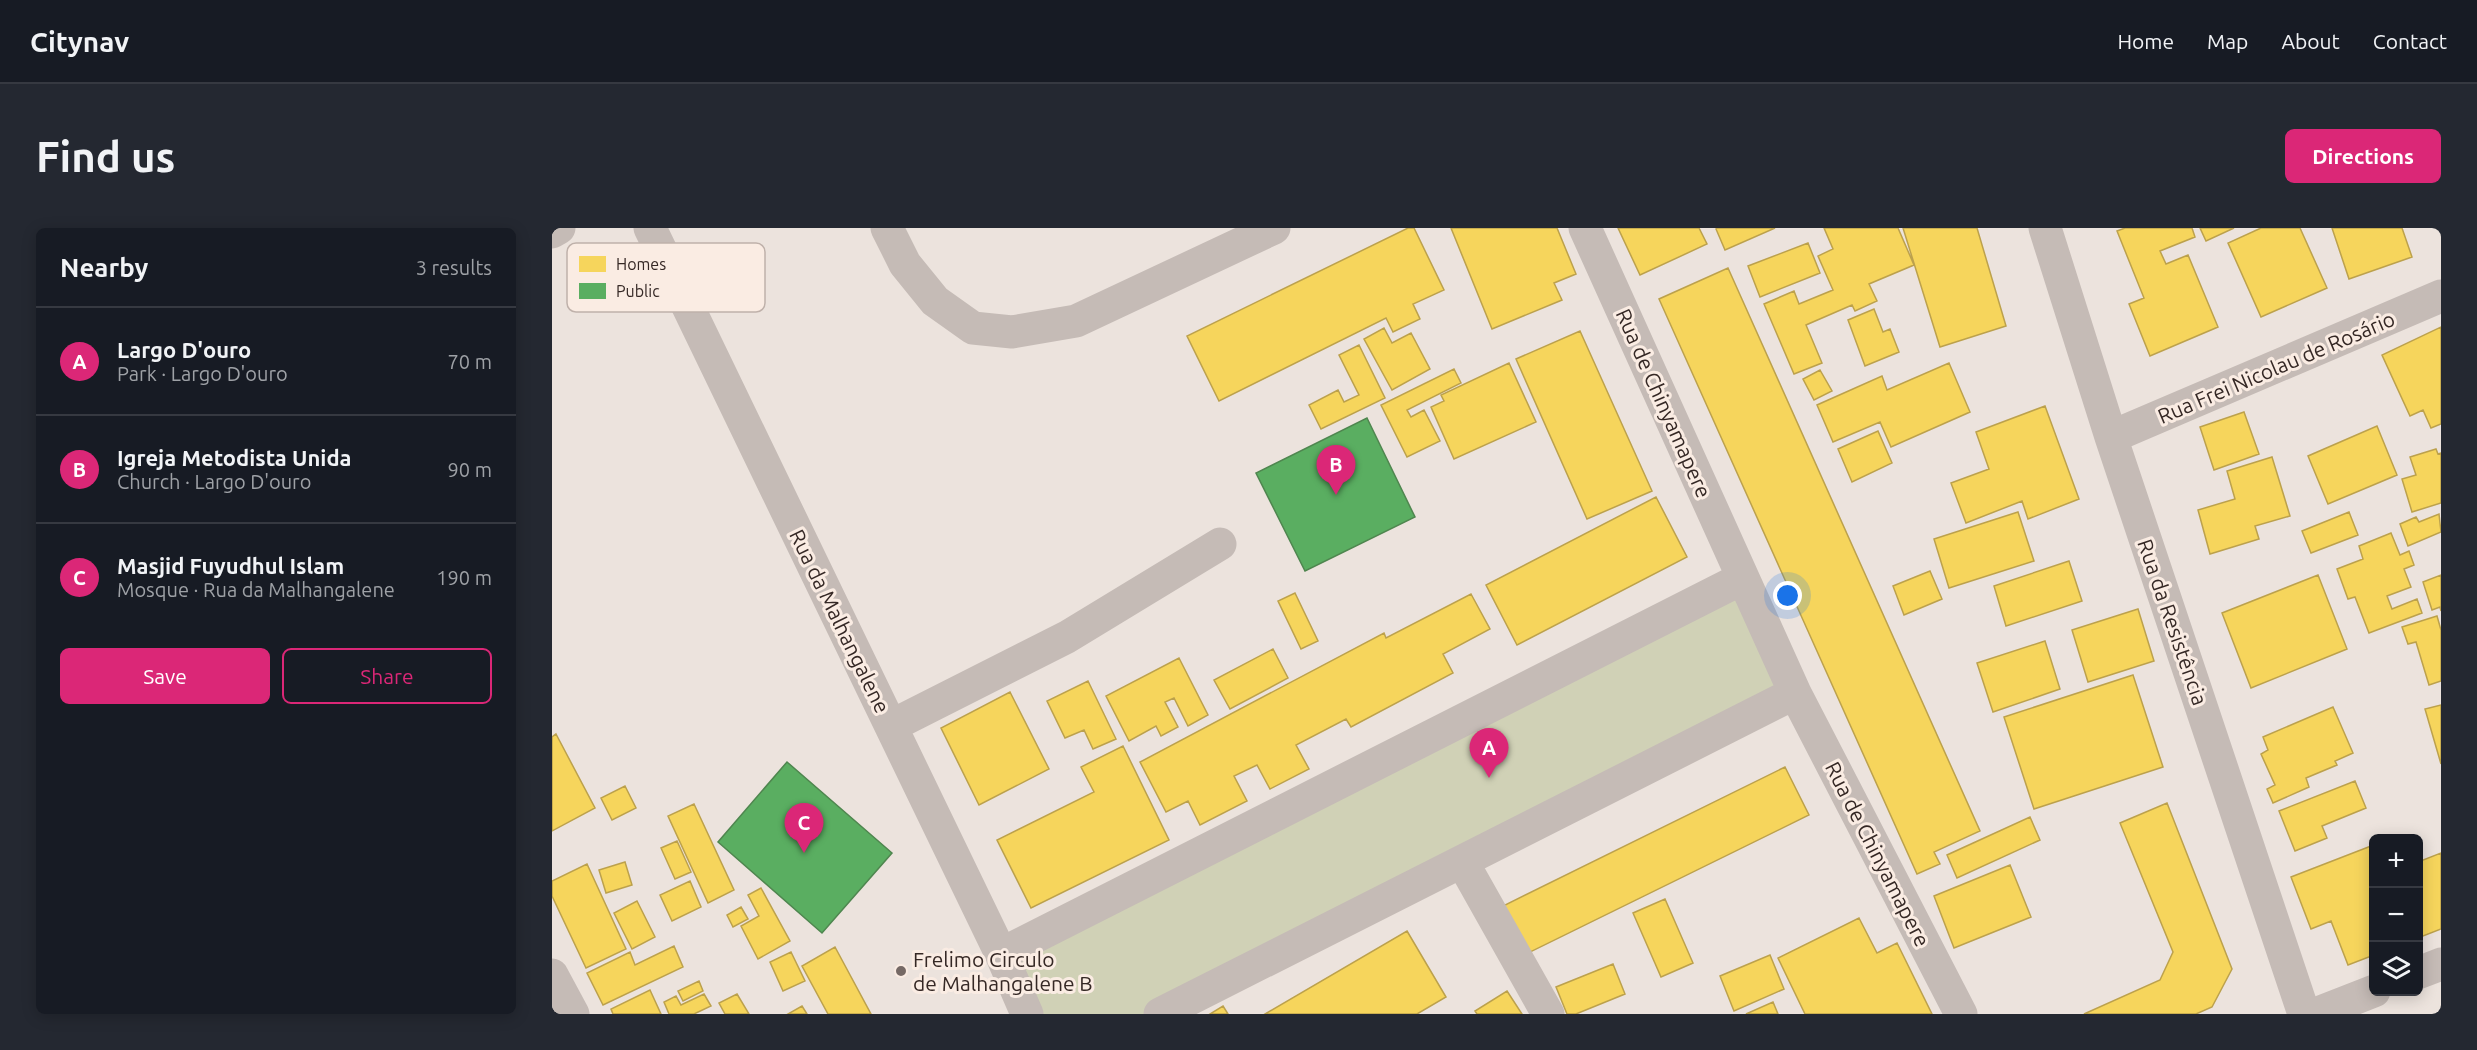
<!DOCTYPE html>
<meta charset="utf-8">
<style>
:root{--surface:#171b24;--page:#242831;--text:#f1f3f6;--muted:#9ea1a6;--line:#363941;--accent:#db2777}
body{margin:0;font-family:Ubuntu,sans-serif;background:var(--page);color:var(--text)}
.controls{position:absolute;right:18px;bottom:18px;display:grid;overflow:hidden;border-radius:9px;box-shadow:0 3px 15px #0003}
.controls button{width:54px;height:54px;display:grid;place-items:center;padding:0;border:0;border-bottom:2px solid var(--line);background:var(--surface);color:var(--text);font:30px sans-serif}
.you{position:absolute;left:1236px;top:368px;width:21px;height:21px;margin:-15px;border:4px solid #fff;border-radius:50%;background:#1a73e8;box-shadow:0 0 0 9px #1a73e833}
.badge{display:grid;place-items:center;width:39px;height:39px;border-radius:50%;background:var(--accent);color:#fff;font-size:20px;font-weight:700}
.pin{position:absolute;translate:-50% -50px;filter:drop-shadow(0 2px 3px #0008)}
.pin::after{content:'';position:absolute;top:32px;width:21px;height:18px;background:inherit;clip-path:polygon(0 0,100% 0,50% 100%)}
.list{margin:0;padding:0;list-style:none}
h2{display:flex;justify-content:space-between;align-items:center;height:78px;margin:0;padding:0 24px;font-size:26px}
h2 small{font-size:20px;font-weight:400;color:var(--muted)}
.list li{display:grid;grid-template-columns:39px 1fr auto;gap:18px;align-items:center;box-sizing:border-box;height:108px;padding:0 24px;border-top:2px solid var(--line)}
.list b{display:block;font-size:22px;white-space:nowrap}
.list p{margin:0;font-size:20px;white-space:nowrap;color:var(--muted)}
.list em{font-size:20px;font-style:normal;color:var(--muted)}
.actions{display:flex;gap:12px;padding:18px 24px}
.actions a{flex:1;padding:14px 0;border:2px solid var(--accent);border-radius:9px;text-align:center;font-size:21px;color:var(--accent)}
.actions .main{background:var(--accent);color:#fff}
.icon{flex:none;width:33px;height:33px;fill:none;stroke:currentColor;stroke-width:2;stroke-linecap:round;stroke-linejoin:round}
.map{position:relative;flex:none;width:1889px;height:786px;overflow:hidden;border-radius:9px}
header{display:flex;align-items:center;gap:36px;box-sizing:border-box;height:84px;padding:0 30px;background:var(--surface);border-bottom:2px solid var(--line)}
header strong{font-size:28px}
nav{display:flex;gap:33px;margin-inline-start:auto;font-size:21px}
.intro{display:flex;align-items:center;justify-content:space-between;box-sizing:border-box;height:144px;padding:0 36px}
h1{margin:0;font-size:42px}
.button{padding:15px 27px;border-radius:9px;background:var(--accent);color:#fff;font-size:21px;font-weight:700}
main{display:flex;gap:36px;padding:0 36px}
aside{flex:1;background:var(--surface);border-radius:9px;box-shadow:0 3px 15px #0003}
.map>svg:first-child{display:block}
.green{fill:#d0d1b6}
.homes{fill:#f6d55c;stroke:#bca14c;stroke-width:1.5}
.public{fill:#5aae61;stroke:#4f864f;stroke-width:1.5}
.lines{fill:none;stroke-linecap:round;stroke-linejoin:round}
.minor{stroke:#c5bbb6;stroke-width:33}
.poi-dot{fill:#756965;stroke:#faece3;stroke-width:2}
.labels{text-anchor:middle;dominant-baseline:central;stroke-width:6;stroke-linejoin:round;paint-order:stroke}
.street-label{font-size:21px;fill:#352825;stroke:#faece3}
.poi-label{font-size:21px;fill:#352825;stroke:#faece3;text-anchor:start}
.key{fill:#faece3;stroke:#bfb1aa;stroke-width:1.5}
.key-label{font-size:16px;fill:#352825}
</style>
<header>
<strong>Citynav</strong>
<nav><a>Home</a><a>Map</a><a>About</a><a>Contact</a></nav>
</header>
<div class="intro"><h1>Find us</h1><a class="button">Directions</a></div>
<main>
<aside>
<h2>Nearby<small>3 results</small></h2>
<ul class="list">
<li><span class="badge">A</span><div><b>Largo D'ouro</b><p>Park · Largo D'ouro</p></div><em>70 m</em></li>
<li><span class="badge">B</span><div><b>Igreja Metodista Unida</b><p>Church · Largo D'ouro</p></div><em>90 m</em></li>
<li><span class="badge">C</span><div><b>Masjid Fuyudhul Islam</b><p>Mosque · Rua da Malhangalene</p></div><em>190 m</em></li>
</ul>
<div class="actions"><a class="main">Save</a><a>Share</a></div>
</aside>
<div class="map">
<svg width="1889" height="786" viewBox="0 0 1889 786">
<rect width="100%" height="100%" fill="#ece3dd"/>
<path class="green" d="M 1191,350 L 1243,465 L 608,786 L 475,786 L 449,726 Z"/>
<path class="homes" d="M 856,0 L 862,0 L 892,62 L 861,76 L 868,91 L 841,104 L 834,90 L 667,173 L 635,108 Z
M 899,0 L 1005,0 L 1024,46 L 1002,55 L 1010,72 L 940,101 Z
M 1066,0 L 1147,0 L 1155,16 L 1088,47 Z
M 1165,0 L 1223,0 L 1173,22 L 1164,1 Z
M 1272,0 L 1346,0 L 1362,37 L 1317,56 L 1325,73 L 1303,83 L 1300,77 L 1254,97 L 1270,135 L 1242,146 L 1212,76 L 1242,63 L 1247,76 L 1281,62 L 1266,28 L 1281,21 Z
M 1351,0 L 1425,0 L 1454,98 L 1388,119 Z
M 1573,0 L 1640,0 L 1643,9 L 1608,23 L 1614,36 L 1636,27 L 1666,99 L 1598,128 L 1577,76 L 1592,70 L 1565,3 Z
M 1648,0 L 1682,0 L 1654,13 Z
M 1709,0 L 1748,0 L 1775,60 L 1709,89 L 1676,15 Z
M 1780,0 L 1850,0 L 1860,29 L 1797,51 Z
M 1256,15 L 1268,45 L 1208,69 L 1196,38 Z
M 1176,40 L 1428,603 L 1382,624 L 1388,636 L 1365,646 L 1107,71 Z
M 1322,81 L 1331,104 L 1338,101 L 1347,124 L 1313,138 L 1296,92 Z
M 1889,99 L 1889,196 L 1879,200 L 1871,182 L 1858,188 L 1830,127 Z
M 832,100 L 840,115 L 859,105 L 878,141 L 840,162 L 812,111 Z
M 1028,103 L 1100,263 L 1035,291 L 964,131 Z
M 807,117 L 833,170 L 769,201 L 757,177 L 786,162 L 792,174 L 807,167 L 787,127 Z
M 957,135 L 984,194 L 902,231 L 879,179 L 892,173 L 889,167 Z
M 1397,135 L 1418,184 L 1339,219 L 1328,194 L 1281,214 L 1265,177 L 1330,148 L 1335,162 Z
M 902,141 L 909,155 L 855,182 L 859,189 L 872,182 L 888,213 L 855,229 L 829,177 Z
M 1268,142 L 1280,163 L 1262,172 L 1251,151 Z
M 1493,178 L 1527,271 L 1476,291 L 1470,273 L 1414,295 L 1399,255 L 1437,241 L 1424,204 Z
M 1692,184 L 1707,226 L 1662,242 L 1648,199 Z
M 1825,198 L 1845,247 L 1776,276 L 1756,228 Z
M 1326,203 L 1340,235 L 1300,254 L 1286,221 Z
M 1884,221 L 1886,226 L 1889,225 L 1889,275 L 1860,284 L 1850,251 L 1864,247 L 1858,229 Z
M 1720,229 L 1738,288 L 1703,298 L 1707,311 L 1658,326 L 1646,282 L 1683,271 L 1675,243 Z
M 1104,269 L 1135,329 L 965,417 L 934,357 Z
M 1466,284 L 1482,333 L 1397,360 L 1382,311 Z
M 1797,284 L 1806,307 L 1759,325 L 1750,303 Z
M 1887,286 L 1889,304 L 1856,318 L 1848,296 L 1864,289 L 1867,294 Z
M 1839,305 L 1848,327 L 1857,323 L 1862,337 L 1852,341 L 1859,359 L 1835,368 L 1840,381 L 1865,371 L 1870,385 L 1817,405 L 1803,369 L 1796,371 L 1785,341 L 1811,331 L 1807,318 Z
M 1517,333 L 1530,373 L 1454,398 L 1442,358 Z
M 1378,343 L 1390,371 L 1352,387 L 1341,358 Z
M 1766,347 L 1795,421 L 1699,460 L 1670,385 Z
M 1889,347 L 1889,383 L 1888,379 L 1880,382 L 1871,354 Z
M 743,365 L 766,413 L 749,421 L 726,373 Z
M 919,366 L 938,401 L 891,426 L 901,445 L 799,499 L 794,491 L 744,517 L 757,541 L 718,561 L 705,537 L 682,548 L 695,573 L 648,597 L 636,573 L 614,584 L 588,534 L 832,405 L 834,410 Z
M 1586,381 L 1602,433 L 1536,454 L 1520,402 Z
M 1885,388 L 1889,402 L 1889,453 L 1877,457 L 1864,414 L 1856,416 L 1850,399 Z
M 1493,413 L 1508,461 L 1441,484 L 1425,435 Z
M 721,421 L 736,450 L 678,481 L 662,452 Z
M 627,430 L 656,487 L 636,498 L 622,470 L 613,474 L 626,499 L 609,508 L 604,498 L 577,513 L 554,468 Z
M 1581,447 L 1611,539 L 1482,581 L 1452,489 Z
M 536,453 L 564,511 L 541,521 L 532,502 L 513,510 L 495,473 Z
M 458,464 L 497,541 L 427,577 L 389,500 Z
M 1889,477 L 1889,536 L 1873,481 Z
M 1781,479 L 1801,525 L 1783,533 L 1785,537 L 1754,550 L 1757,559 L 1721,575 L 1715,561 L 1723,557 L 1709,526 L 1716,522 L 1711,509 Z
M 4,506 L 43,580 L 0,603 L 0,509 Z
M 571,518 L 617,612 L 479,680 L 445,612 L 542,564 L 529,539 Z
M 1233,539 L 1257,587 L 968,729 L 945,681 Z
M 1803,553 L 1814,580 L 1770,598 L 1775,610 L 1743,623 L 1727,583 Z
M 73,558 L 84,580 L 60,592 L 49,570 Z
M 1615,575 L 1680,741 L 1660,779 L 1644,786 L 1532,786 L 1608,752 L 1621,724 L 1568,595 Z
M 142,576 L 182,662 L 156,675 L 116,588 Z
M 1478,589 L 1488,612 L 1405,650 L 1395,627 Z
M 125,613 L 139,644 L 123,651 L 109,620 Z
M 1819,618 L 1822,625 L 1822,727 L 1796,737 L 1779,693 L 1759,701 L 1739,649 Z
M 1889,625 L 1889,701 L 1866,710 L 1866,634 Z
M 73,634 L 80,657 L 54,665 L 47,642 Z
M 35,636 L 74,721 L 34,740 L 0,668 L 0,653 Z
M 1458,637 L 1479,689 L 1402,720 L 1382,668 Z
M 138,653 L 149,679 L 120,693 L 108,667 Z
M 209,660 L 238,713 L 206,731 L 189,698 L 207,688 L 196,667 Z
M 1113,671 L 1141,735 L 1109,749 L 1081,685 Z
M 85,673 L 103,709 L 80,721 L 62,685 Z
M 189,679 L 196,691 L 181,699 L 175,687 Z
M 1307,690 L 1325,725 L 1345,715 L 1380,786 L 1253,786 L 1226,730 Z
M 855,703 L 894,769 L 865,786 L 713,786 Z
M 122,718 L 131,739 L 51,777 L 35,745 L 78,724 L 83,737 Z
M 283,719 L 319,786 L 276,786 L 250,738 Z
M 239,724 L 253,753 L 231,763 L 218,734 Z
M 1218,727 L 1232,761 L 1182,783 L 1168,748 Z
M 1061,736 L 1073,766 L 1024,786 L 1015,786 L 1004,759 Z
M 147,753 L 151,763 L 131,773 L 126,763 Z
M 98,762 L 109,786 L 61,786 L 59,781 Z
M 955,763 L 970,786 L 925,786 L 923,783 Z
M 152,766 L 159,778 L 142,786 L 117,786 L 112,774 L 124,768 L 129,777 Z
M 185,766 L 197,786 L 173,786 L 167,775 Z
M 1221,774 L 1226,786 L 1194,786 Z
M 250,778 L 255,786 L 236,786 Z
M 671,778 L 676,786 L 658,786 Z"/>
<path class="public" d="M 815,190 L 863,289 L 753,343 L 704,245 Z
M 235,534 L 340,625 L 270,705 L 166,614 Z"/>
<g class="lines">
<path class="minor" d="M 98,0 L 449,726 L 475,786
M 335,0 L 353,36 L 383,73 L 421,100 L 460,104 L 524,93 L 722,0
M 1033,0 L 1243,465 L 1409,786
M 1493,0 L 1559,209 L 1752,786
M 0,4 L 7,0
M 1559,209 L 1889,68
M 339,498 L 515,409 L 668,316
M 911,635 L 996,786
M 449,726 L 1191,350
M 1866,745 L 1889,736
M 0,747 L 21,786
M 608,786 L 1243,465
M 1763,786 L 1822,763"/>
</g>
<circle class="poi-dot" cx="349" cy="743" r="6"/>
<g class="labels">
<g class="street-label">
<text transform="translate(1724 139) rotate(-23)">Rua Frei Nicolau de Rosário</text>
<text transform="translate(1112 175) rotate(66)">Rua de Chinyamapere</text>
<text transform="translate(288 393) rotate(64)">Rua da Malhangalene</text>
<text transform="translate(1621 394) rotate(71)">Rua da Resistência</text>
<text transform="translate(1326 626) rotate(63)">Rua de Chinyamapere</text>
</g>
<g class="poi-label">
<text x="361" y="731">Frelimo Circulo<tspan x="361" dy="24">de Malhangalene B</tspan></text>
</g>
</g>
<rect x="15" y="15" width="198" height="69" rx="9" class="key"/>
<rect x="27" y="28" width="27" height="16" fill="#f6d55c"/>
<rect x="27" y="55" width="27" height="16" fill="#5aae61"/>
<g class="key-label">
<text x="64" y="42">Homes</text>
<text x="64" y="69">Public</text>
</g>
</svg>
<div class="controls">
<button>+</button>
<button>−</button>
<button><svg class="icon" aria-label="layers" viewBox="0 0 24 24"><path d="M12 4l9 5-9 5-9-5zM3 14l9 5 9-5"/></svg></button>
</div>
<div class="you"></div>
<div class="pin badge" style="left:937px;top:550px">A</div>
<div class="pin badge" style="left:784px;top:267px">B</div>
<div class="pin badge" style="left:252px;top:625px">C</div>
</div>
</main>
